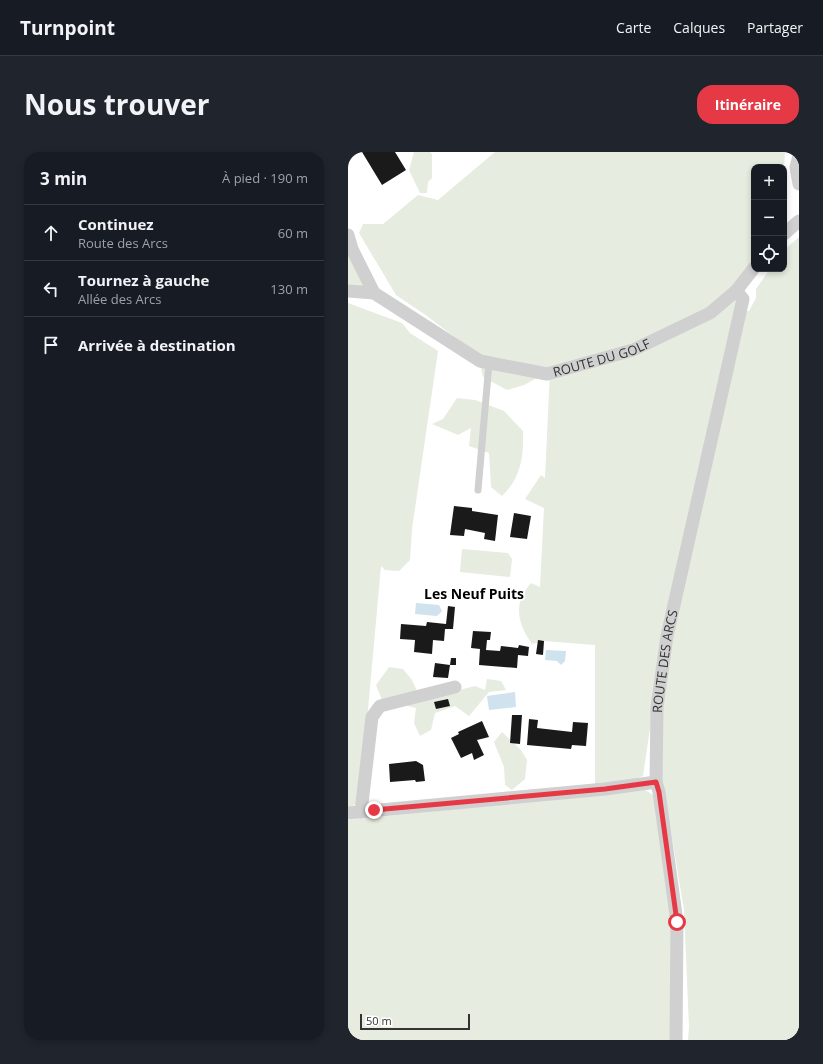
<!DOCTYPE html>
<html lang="fr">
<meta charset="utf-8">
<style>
:root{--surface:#171b24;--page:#20242c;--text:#f1f3f6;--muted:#9ea1a6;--line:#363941;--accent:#e63946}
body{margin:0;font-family:"Open Sans",sans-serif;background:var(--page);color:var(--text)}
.controls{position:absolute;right:12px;top:12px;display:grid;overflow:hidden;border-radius:8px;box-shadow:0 2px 6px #0003}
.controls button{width:36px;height:36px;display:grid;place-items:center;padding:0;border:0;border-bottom:1px solid var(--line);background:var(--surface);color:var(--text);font:20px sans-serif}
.scale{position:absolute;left:12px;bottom:10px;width:110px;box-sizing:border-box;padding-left:4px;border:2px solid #333;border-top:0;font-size:11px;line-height:14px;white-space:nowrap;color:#333;-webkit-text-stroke:3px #fff;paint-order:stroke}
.stop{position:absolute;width:12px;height:12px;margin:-9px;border:3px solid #e63946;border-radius:50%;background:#fff}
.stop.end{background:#e63946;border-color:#fff;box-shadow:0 1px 4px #0008}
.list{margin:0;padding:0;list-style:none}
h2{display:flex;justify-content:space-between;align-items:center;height:52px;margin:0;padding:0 16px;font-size:17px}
h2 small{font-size:13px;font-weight:400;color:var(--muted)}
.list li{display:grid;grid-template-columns:26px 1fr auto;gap:12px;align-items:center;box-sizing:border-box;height:56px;padding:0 16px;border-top:1px solid var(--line)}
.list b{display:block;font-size:15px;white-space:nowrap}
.list p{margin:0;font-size:13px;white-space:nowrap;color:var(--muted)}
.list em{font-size:13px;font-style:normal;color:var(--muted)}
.icon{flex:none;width:22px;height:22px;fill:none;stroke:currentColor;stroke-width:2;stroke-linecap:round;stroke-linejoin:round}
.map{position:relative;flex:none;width:451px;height:888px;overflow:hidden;border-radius:16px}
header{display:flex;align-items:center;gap:24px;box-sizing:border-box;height:56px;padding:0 20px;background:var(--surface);border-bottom:1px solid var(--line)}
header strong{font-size:19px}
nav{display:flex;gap:22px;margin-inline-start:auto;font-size:14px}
.intro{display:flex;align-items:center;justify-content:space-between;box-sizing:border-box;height:96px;padding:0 24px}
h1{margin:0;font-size:28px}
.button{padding:10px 18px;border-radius:16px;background:var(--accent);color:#fff;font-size:14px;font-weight:700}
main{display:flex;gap:24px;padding:0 24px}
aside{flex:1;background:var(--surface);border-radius:16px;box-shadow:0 2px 6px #0003}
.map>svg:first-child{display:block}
.green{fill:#e6ecdf}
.water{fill:#cfe2ee}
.building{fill:#1a1a1a}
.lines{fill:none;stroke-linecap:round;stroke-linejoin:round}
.service{stroke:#d0d0d0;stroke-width:7}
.minor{stroke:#d0d0d0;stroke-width:13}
.route{stroke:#e63946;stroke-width:5}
.labels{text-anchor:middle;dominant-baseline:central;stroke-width:4;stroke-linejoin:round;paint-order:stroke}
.street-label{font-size:13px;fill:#333;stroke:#fff}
.neighbourhood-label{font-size:14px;font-weight:bold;fill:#000;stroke:#fff}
</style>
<header>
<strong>Turnpoint</strong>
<nav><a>Carte</a><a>Calques</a><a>Partager</a></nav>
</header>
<div class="intro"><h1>Nous trouver</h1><a class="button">Itinéraire</a></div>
<main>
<aside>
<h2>3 min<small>À pied · 190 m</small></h2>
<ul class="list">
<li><svg class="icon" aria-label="ahead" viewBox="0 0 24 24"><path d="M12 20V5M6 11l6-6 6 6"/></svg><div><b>Continuez</b><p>Route des Arcs</p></div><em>60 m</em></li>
<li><svg class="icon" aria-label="left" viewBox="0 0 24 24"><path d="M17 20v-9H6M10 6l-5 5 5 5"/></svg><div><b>Tournez à gauche</b><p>Allée des Arcs</p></div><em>130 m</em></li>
<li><svg class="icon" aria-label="arrive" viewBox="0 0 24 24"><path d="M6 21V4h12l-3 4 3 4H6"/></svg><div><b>Arrivée à destination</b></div></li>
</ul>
</aside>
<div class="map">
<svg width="451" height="888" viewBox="0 0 451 888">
<rect width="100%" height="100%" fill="#fff"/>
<path class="green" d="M 66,0 L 82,0 L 84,2 L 84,26 L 80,30 L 79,41 L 72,41 L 61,18 Z
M 147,0 L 437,0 L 436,15 L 406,15 L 407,117 L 387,160 L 401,159 L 408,146 L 408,137 L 422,117 L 436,117 L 436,98 L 451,85 L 451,888 L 340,888 L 341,875 L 336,758 L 318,649 L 314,634 L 314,495 L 295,624 L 281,629 L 247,634 L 247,493 L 196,489 L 184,492 C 169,471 165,451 183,431 L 192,435 L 196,356 L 177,347 L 193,323 L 197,326 L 202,219 L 176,233 L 159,238 L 135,225 L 130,203 L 79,164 L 48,143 L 11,81 L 15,72 L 35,72 L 70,43 L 90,48 Z
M 0,83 L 26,141 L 0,139 Z
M 0,151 L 54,171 L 62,181 L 90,199 L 64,377 L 62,408 L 51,419 L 37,418 L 33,414 L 12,646 L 8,652 L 0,657 Z
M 109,246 L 127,248 L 156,259 L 175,279 C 176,304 173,326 154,344 L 143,335 L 141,301 L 121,294 L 123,276 L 110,283 L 84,272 L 95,267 Z
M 114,397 L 160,401 L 164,407 L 162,425 L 112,420 Z
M 41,515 L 55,517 L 64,528 L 69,539 L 87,544 L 127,534 L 137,538 L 139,527 L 153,529 L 158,538 L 141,540 L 121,564 L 107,554 L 87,561 L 83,578 L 72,584 L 66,571 L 68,556 L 34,548 L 28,533 Z
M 154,580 L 173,598 L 179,608 L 177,627 L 164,638 L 157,633 L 156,615 L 146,590 Z
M 297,638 L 305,643 L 329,770 L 330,888 L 0,888 L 0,668 Z"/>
<path class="water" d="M 68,451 L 91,453 L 94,459 L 89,464 L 67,462 Z
M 198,498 L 218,499 L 217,509 L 213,513 L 209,509 L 197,508 Z
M 167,540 L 168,555 L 141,558 L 139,544 Z"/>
<path class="building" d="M 14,0 L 47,0 L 58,18 L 34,33 Z
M 106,354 L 124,356 L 124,359 L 150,363 L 147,389 L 136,387 L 137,381 L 117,377 L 116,384 L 102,383 Z
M 166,361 L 183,364 L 179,387 L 162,385 Z
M 100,454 L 107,455 L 105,477 L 97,477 L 96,489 L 85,488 L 84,502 L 66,500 L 67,488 L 52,487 L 53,472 L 78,474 L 79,470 L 98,472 Z
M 125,479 L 143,480 L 142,488 L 139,488 L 138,498 L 152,499 L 153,494 L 170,496 L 171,493 L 181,495 L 180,504 L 170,503 L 169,516 L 131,513 L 132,497 L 123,496 Z
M 190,488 L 196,489 L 195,503 L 188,502 Z
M 103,506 L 108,506 L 108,513 L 102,513 Z
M 87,511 L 102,513 L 100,526 L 85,525 Z
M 100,547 L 102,554 L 88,557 L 86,550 Z
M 164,563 L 174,563 L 172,592 L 162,591 Z
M 181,567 L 190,568 L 189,576 L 224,580 L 225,570 L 240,571 L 238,594 L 224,593 L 223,597 L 179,593 Z
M 134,569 L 141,585 L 129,588 L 136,603 L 126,608 L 124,601 L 113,606 L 103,586 L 111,582 L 110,580 Z
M 68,609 L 75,613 L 77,629 L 68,630 L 67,628 L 42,630 L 41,612 Z"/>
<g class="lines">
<path class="service" d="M 130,338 L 141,211"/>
<g class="minor">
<path d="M 451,4 L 448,15 L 451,32"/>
<path d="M 436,82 L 451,69"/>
<path d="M 0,83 L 4,97 L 26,141"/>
<path id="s1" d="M 0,139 L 26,141 L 132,209 L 199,222 L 285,198 L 362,161 L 388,139 L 406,116"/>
<path d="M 13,660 L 24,565 L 32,554 L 107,535"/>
<path d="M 0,661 L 257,637 L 308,630"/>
<path id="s2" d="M 328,888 L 329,770 L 311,640 L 308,630 L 309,555 L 319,484 L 395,147 L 388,139"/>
</g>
</g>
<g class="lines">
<path class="route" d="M 26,658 L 257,637 L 308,630 L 311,640 L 329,770"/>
</g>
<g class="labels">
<g class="street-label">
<text stroke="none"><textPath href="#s1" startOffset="277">ROUTE DU GOLF</textPath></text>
<text stroke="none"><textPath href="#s2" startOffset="381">ROUTE DES ARCS</textPath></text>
</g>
<g class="neighbourhood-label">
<text x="126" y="441">Les Neuf Puits</text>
</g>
</g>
</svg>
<div class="controls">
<button>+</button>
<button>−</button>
<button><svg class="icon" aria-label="locate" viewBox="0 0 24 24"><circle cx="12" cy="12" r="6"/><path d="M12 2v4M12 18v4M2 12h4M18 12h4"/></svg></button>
</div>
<div class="scale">50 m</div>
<div class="stop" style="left:329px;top:770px"></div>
<div class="stop end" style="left:26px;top:658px"></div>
</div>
</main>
